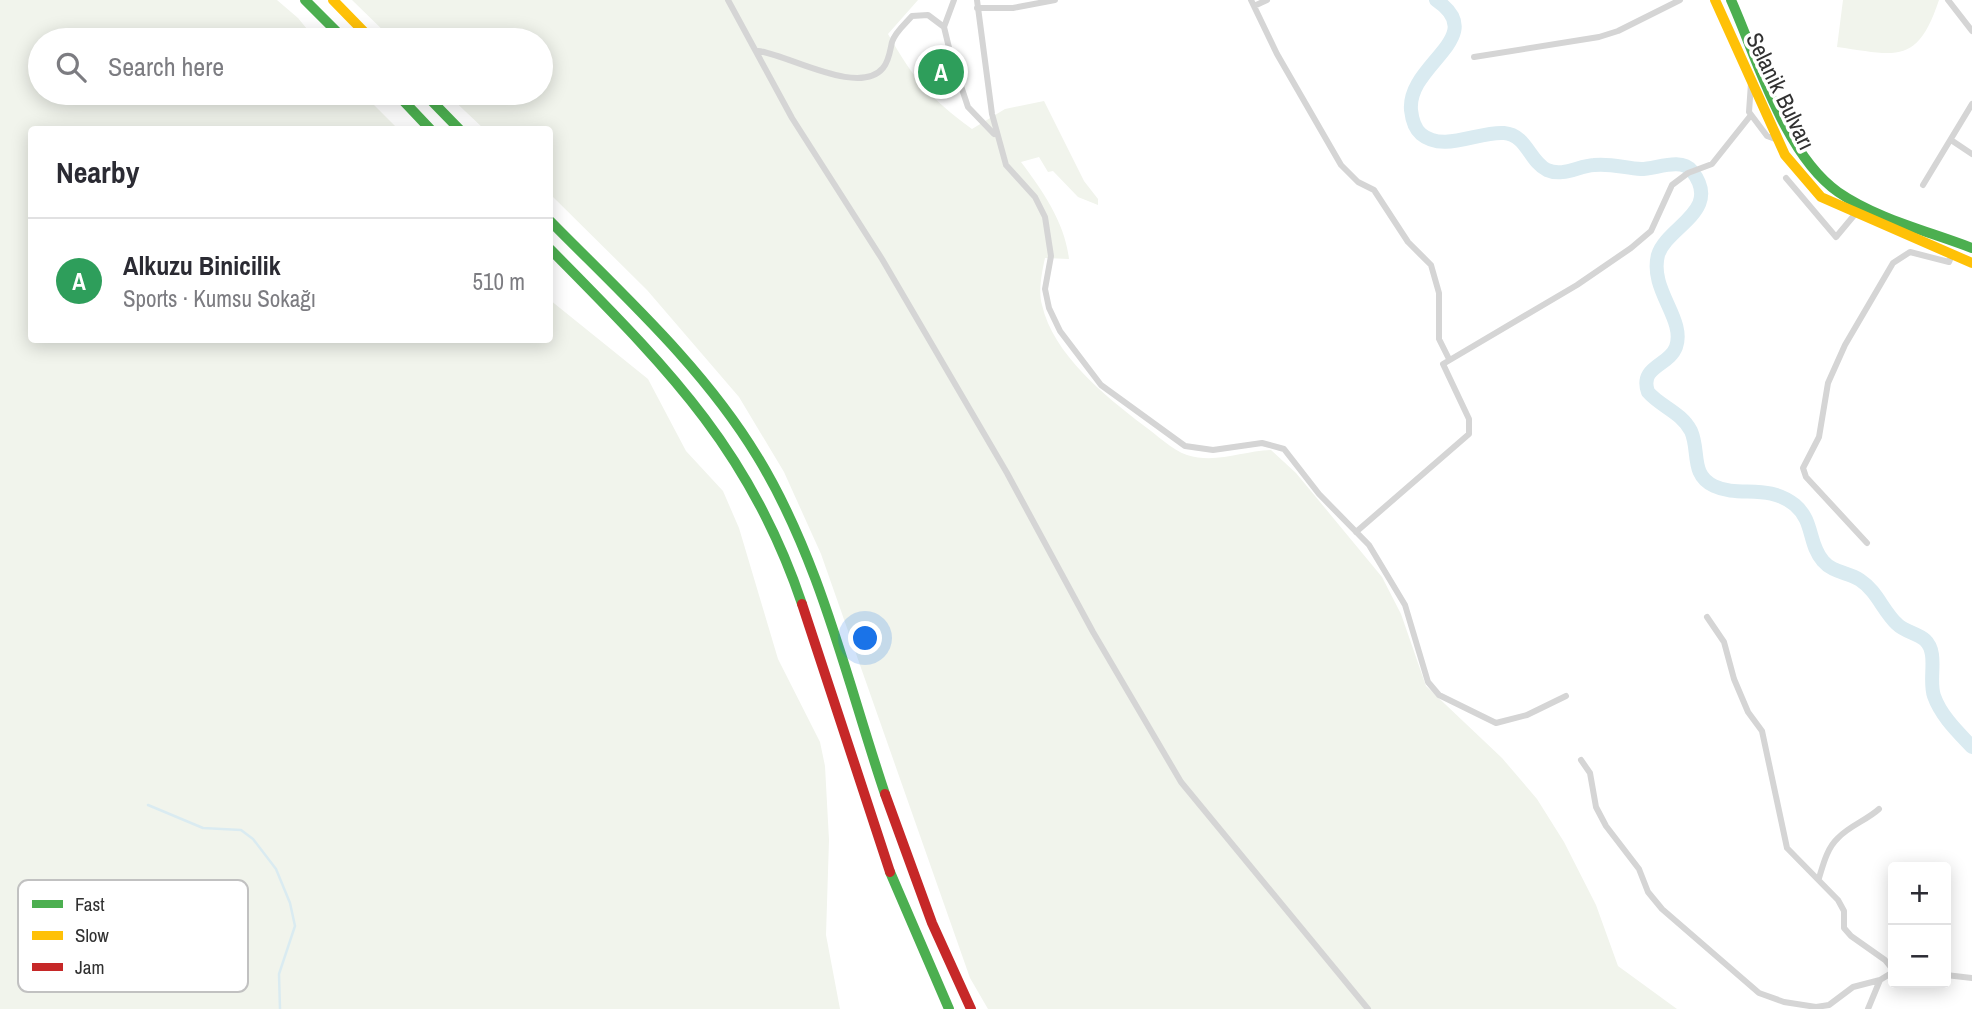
<!DOCTYPE html>
<meta charset="utf-8">
<style>
:root{--surface:#fff;--page:#f7f7f7;--text:#2b2b33;--muted:#7c7c81;--line:#e1e1e2;--accent:#797979}
body{margin:0;font-family:"Archivo Narrow",sans-serif;background:var(--page);color:var(--text)}
.controls{position:absolute;right:21px;bottom:21px;display:grid;overflow:hidden;border-radius:7px;box-shadow:0 4px 18px #0003}
.controls button{width:63px;height:63px;display:grid;place-items:center;padding:0;border:0;border-bottom:2px solid var(--line);background:var(--surface);color:var(--text);font:35px sans-serif}
.you{position:absolute;left:866px;top:639px;width:24px;height:24px;margin:-18px;border:5px solid #fff;border-radius:50%;background:#1a73e8;box-shadow:0 0 0 10px #1a73e833}
.badge{display:grid;place-items:center;width:46px;height:46px;border-radius:50%;background:var(--accent);color:#fff;font-size:23px;font-weight:700}
.pin{position:absolute;translate:-50% -50%;border:4px solid #fff;box-shadow:0 2px 7px #0006}
.list{margin:0;padding:0;list-style:none}
h2{display:flex;justify-content:space-between;align-items:center;height:91px;margin:0;padding:0 28px;font-size:30px}
h2 small{font-size:23px;font-weight:400;color:var(--muted)}
.list li{display:grid;grid-template-columns:46px 1fr auto;gap:21px;align-items:center;box-sizing:border-box;height:126px;padding:0 28px;border-top:2px solid var(--line)}
.list b{display:block;font-size:26px;white-space:nowrap}
.list p{margin:0;font-size:23px;white-space:nowrap;color:var(--muted)}
.list em{font-size:23px;font-style:normal;color:var(--muted)}
.icon{flex:none;width:38px;height:38px;fill:none;stroke:currentColor;stroke-width:2;stroke-linecap:round;stroke-linejoin:round}
.map{position:relative;flex:none;width:1972px;height:1009px;overflow:hidden}
.search{position:absolute;background:var(--surface);box-shadow:0 4px 18px #0003;left:28px;top:28px;width:525px;height:77px;display:flex;align-items:center;gap:18px;box-sizing:border-box;padding:0 24px;border-radius:38px;color:var(--muted);font-size:26px}
.panel{position:absolute;background:var(--surface);box-shadow:0 4px 18px #0003;left:28px;top:126px;width:525px;height:217px;border-radius:7px}
.map>svg:first-child{display:block}
.green{fill:#f1f4ec}
.lines{fill:none;stroke-linecap:round;stroke-linejoin:round}
.stream{stroke:#daebf1;stroke-width:2.5}
.river{stroke:#daebf1;stroke-width:14}
.street{stroke:#d5d5d5;stroke-width:6}
.fast{stroke:#4caf50;stroke-width:10}
.slow{stroke:#ffc107;stroke-width:10}
.jam{stroke:#c62828;stroke-width:10}
.labels{text-anchor:middle;dominant-baseline:central;stroke-width:7;stroke-linejoin:round;paint-order:stroke}
.street-label{font-size:23px;fill:#313131;stroke:#fff}
.key{fill:#fff;stroke:#c1c1c1;stroke-width:2}
.key-label{font-size:19px;fill:#313131}
</style>
<div class="map">
<svg width="1972" height="1009" viewBox="0 0 1972 1009">
<rect width="100%" height="100%" fill="#fff"/>
<path class="green" d="M 0,0 L 277,0 L 298,18 L 316,40 L 40,40 L 40,93 L 362,93 L 398,129 L 32,130 L 32,340 L 550,340 L 550,300 L 648,379 L 686,451 L 723,491 L 739,528 L 778,659 L 820,742 L 825,766 L 829,840 L 826,935 L 840,1009 L 0,1009 Z
M 352,0 L 918,0 L 888,34 C 915,81 929,97 972,129 L 1005,109 L 1044,101 L 1084,181 L 1098,199 L 1098,205 L 1078,197 L 1053,171 L 1048,172 L 1039,157 L 1021,162 C 1043,191 1065,223 1069,259 L 1045,258 C 1042,272 1038,291 1042,305 C 1053,354 1105,396 1143,425 C 1156,434 1172,450 1187,455 C 1216,464 1242,451 1271,450 L 1296,473 L 1382,577 L 1401,614 L 1426,686 L 1502,758 L 1537,799 L 1564,842 L 1596,905 L 1618,966 L 1677,1009 L 988,1009 L 970,978 L 821,554 L 784,472 L 739,397 L 647,290 L 550,194 L 550,130 L 484,129 L 446,93 L 541,93 L 541,40 L 393,40 Z
M 1843,0 L 1939,0 C 1917,66 1896,55 1837,47 Z"/>
<g class="lines">
<path class="stream" d="M 148,805 L 203,828 L 241,830 L 253,839 L 276,869 L 290,903 L 295,926 L 279,974 L 280,1009"/>
<path class="river" d="M 1436,0 C 1491,37 1407,64 1411,110 C 1412,119 1414,128 1421,134 C 1443,153 1479,131 1504,133 C 1527,135 1529,161 1547,170 C 1563,177 1578,166 1594,165 C 1610,163 1625,168 1641,169 C 1656,169 1681,157 1692,171 C 1723,211 1667,226 1658,255 C 1649,290 1686,319 1676,347 C 1669,366 1639,366 1648,392 C 1661,407 1681,412 1691,431 C 1700,451 1690,475 1714,486 C 1739,498 1768,483 1795,505 C 1814,521 1808,544 1823,561 C 1833,573 1848,572 1860,580 C 1877,591 1883,611 1897,624 C 1905,632 1917,633 1925,640 C 1939,653 1928,679 1934,696 C 1941,716 1958,732 1972,747"/>
<path class="street" d="M 728,0 L 792,118 L 882,259 L 1007,473 L 1093,632 L 1181,782 L 1368,1009
M 954,0 L 944,27 L 951,56 L 968,107 L 994,134
M 977,0 L 992,114 L 1006,165 L 1035,197 L 1045,217 L 1051,256 L 1045,289 L 1049,308 L 1060,331 L 1101,385 L 1185,446 L 1213,450 L 1262,443 L 1284,449 L 1319,494 L 1369,545 L 1405,605 L 1428,682 L 1439,695 L 1496,723 L 1527,715 L 1566,696
M 1251,0 L 1277,54 L 1341,165 L 1358,182 L 1374,190 L 1408,242 L 1431,265 L 1439,293 L 1439,339 L 1449,359
M 1948,0 L 1972,31
M 1254,6 L 1267,0
M 977,8 L 1013,8 L 1055,0
M 758,51 C 787,54 859,97 883,68 C 889,61 890,51 892,42 C 895,32 905,24 912,16 L 928,15 L 944,27
M 1474,57 L 1599,37 L 1618,31 L 1680,0
M 1751,83 L 1749,112 L 1767,136 L 1778,140
M 1951,140 L 1972,154
M 1786,178 L 1836,237 L 1856,213
M 1923,185 L 1972,104
M 1356,532 L 1469,434 L 1469,419 L 1443,364 L 1577,285 L 1631,248 L 1651,231 L 1672,185 L 1688,173 L 1712,164 L 1751,115
M 1867,543 L 1806,477 L 1803,468 L 1819,437 L 1828,383 L 1845,345 L 1893,263 L 1910,252 L 1949,262 L 1952,255
M 1707,617 L 1724,642 L 1734,679 L 1748,712 L 1762,731 L 1787,848 L 1838,900 L 1844,911 L 1844,928 L 1851,936 L 1885,960 L 1893,970
M 1581,760 L 1590,773 L 1596,807 L 1606,826 L 1639,869 L 1648,892 L 1662,909 L 1759,993 L 1784,1002 L 1816,1007 L 1829,1005 L 1853,987 L 1880,980 L 1893,972
M 1819,878 C 1823,865 1827,848 1838,838 C 1849,826 1867,820 1879,809
M 1946,975 L 1972,978
M 1868,1009 L 1880,980"/>
<path class="fast" d="M 305,0 L 345,40
M 1731,0 C 1757,58 1784,154 1838,192 C 1877,219 1928,231 1972,248
M 396,93 L 431,130
M 424,93 L 460,130
M 550,221 C 623,295 703,367 757,456 C 820,559 847,681 885,794
M 550,249 C 663,364 749,446 802,604
M 890,872 L 949,1009"/>
<path class="slow" d="M 333,0 L 372,40
M 1715,0 L 1785,155 L 1821,197 L 1972,263"/>
<path class="jam" d="M 802,604 L 890,872
M 885,794 L 932,923 L 971,1009"/>
</g>
<g class="labels">
<g class="street-label">
<text transform="translate(1781 91) rotate(64)">Selanik Bulvarı</text>
</g>
</g>
<rect x="18" y="880" width="230" height="112" rx="10" class="key"/>
<rect x="32" y="900" width="31" height="8" fill="#4caf50"/>
<rect x="32" y="931" width="31" height="9" fill="#ffc107"/>
<rect x="32" y="963" width="31" height="8" fill="#c62828"/>
<g class="key-label">
<text x="75" y="911">Fast</text>
<text x="75" y="942">Slow</text>
<text x="75" y="974">Jam</text>
</g>
</svg>
<div class="controls">
<button>+</button>
<button>−</button>
</div>
<div class="you"></div>
<div class="pin badge" style="left:941px;top:72px;background:#2e9e5b">A</div>
<div class="search"><svg class="icon" aria-label="search" viewBox="0 0 24 24"><circle cx="10" cy="10" r="6"/><path d="M15 15l6 6"/></svg>Search here</div>
<section class="panel">
<h2>Nearby<small></small></h2>
<ul class="list">
<li><span class="badge" style="background:#2e9e5b">A</span><div><b>Alkuzu Binicilik</b><p>Sports · Kumsu Sokağı</p></div><em>510 m</em></li>
</ul>
</section>
</div>
